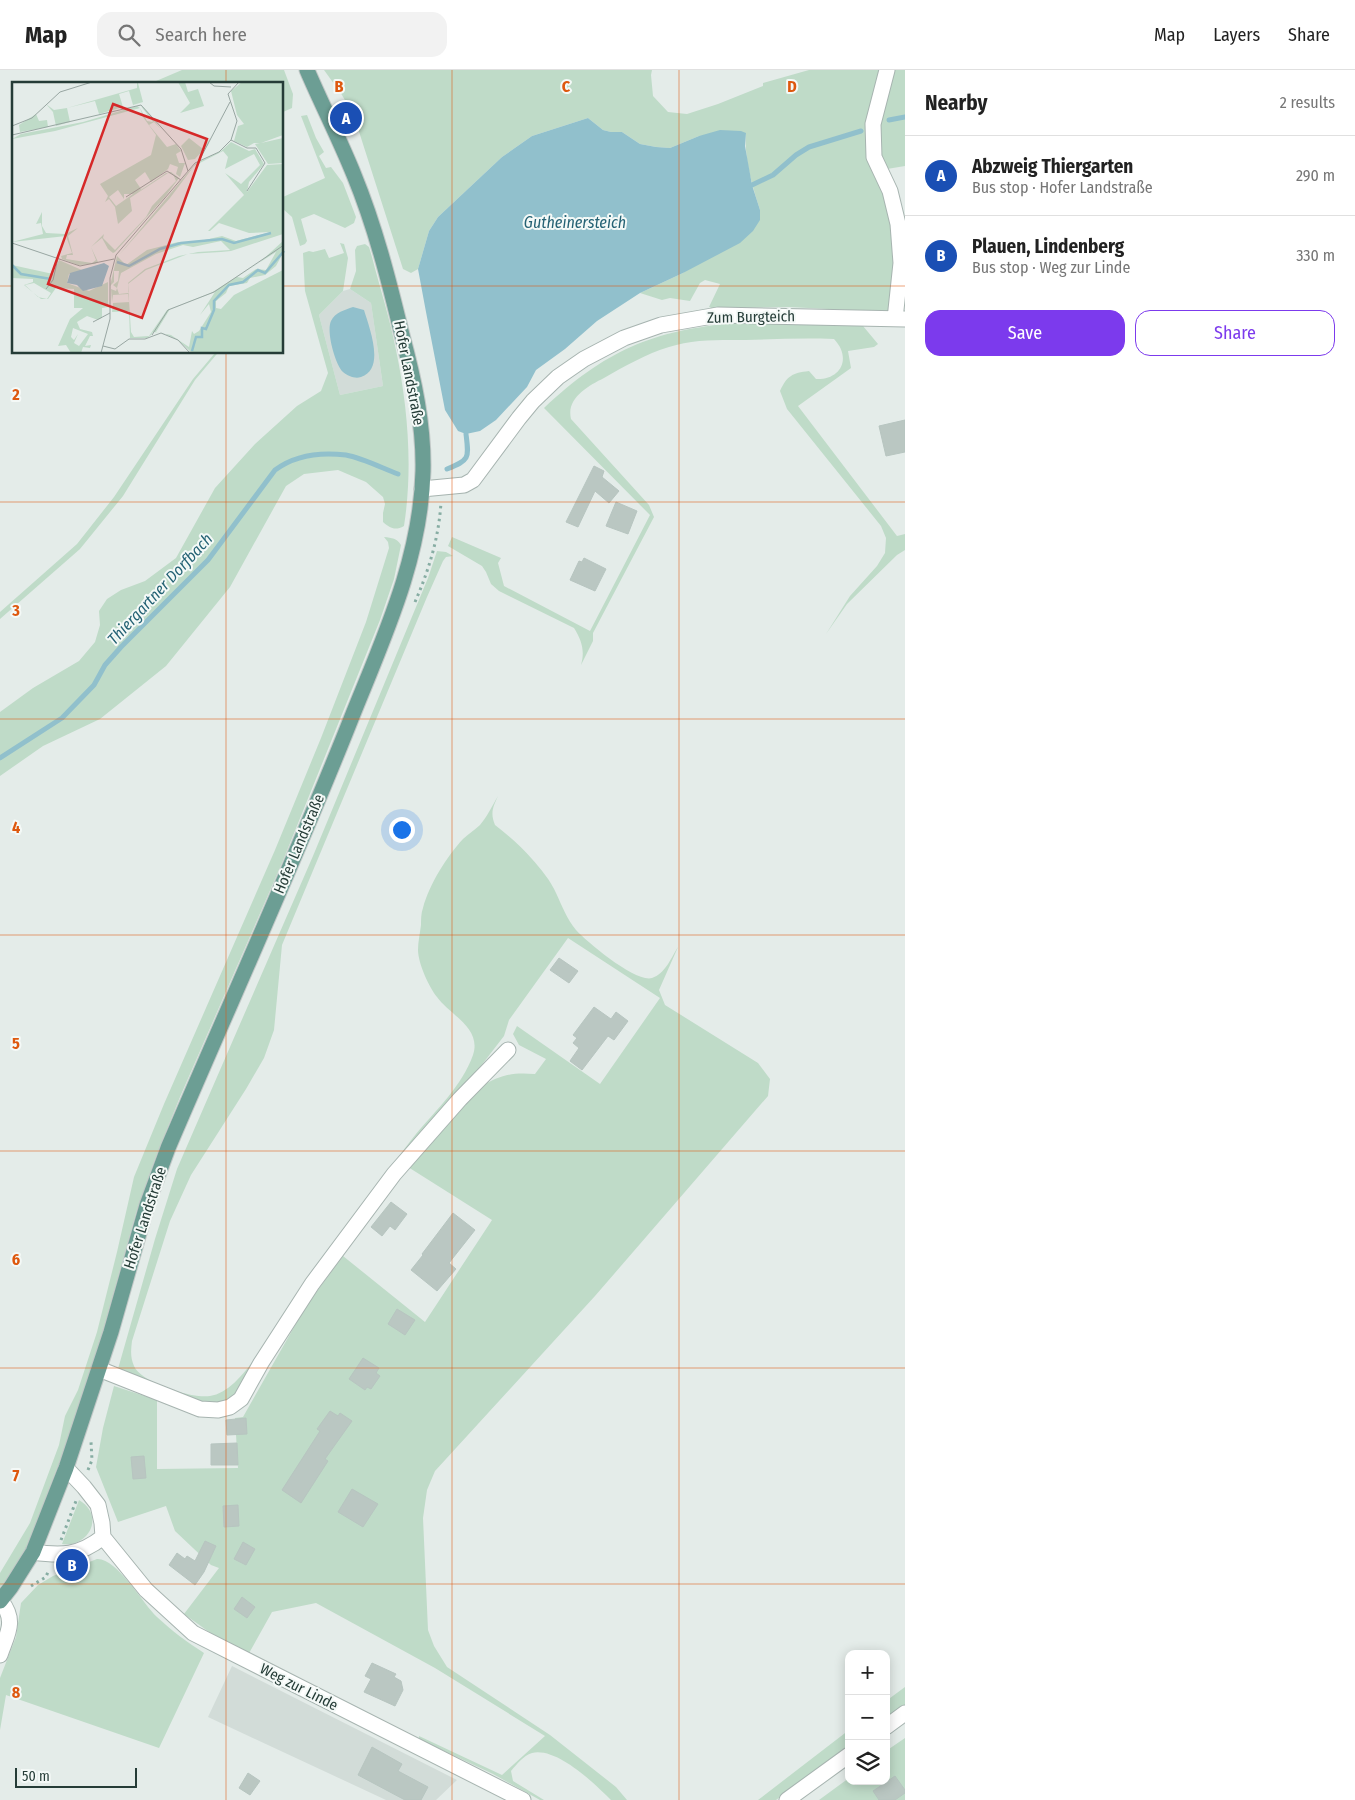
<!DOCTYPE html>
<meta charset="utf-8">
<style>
:root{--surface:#fff;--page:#f2f2f2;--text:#222;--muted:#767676;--line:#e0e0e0;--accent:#7c3aed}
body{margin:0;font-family:"Fira Sans Condensed",sans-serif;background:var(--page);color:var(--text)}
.controls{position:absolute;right:15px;bottom:15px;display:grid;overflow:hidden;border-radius:10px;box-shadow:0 2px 12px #0003}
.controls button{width:45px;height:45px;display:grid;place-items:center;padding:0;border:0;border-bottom:1px solid var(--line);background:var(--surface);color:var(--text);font:25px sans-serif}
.scale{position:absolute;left:15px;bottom:12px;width:122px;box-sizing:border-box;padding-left:5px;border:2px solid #253c37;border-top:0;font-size:14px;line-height:18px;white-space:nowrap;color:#253c37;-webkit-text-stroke:4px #f4f9f7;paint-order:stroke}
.you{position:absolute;left:401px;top:759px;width:18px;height:18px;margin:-12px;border:4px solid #fff;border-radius:50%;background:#1a73e8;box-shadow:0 0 0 8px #1a73e833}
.badge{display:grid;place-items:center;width:32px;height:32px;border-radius:50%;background:var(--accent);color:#fff;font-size:16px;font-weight:700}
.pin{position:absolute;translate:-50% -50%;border:2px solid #fff;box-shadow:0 1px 5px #0006}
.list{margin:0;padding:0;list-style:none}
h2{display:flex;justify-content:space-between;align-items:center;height:65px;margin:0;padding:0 20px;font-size:21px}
h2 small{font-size:16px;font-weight:400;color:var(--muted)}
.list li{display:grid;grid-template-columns:32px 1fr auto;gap:15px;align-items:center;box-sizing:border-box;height:80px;padding:0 20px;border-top:1px solid var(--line)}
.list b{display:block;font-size:19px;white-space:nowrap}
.list p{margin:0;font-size:16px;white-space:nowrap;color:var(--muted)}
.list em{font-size:16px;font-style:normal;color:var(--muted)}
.actions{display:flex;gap:10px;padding:15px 20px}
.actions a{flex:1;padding:11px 0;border:1px solid var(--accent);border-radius:15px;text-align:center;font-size:18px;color:var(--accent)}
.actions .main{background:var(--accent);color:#fff}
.icon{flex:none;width:28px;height:28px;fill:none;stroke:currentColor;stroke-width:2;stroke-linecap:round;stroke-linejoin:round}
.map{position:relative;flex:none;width:905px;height:1730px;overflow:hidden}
header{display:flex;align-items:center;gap:30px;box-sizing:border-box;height:70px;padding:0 25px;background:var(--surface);border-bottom:1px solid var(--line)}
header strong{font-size:24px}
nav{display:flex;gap:28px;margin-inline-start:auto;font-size:18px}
.search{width:350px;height:45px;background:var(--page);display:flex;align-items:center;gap:12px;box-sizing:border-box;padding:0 18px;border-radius:15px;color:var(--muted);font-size:19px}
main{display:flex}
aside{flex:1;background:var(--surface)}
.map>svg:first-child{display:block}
.built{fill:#d2dcd8}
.green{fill:#bfdbc8}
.water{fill:#91c0cc}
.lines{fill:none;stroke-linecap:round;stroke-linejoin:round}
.stream{stroke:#91c0cc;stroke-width:5}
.building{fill:#bac7c2;stroke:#b7c5c0}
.minor-casing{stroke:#a7b4b0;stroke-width:17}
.major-casing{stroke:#c2c8c7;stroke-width:17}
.path{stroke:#87ada3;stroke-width:3;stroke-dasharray:2.5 4;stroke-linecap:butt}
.minor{stroke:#fff;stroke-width:15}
.major{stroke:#6c9e94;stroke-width:15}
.grid{fill:none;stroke:#de580e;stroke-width:1;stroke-opacity:0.55}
.labels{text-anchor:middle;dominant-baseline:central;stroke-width:4;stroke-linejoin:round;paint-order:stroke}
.street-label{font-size:15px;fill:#253c37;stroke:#f4f9f7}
.water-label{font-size:16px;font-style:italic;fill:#246274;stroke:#f4f9f7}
.inset-river{fill:none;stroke:#91c0cc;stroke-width:2.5}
.inset-road{fill:none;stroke:#98a6a2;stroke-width:1}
.view{fill:#d62828;fill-opacity:0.15;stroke:#d62828;stroke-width:2.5}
.inset-edge{fill:none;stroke:#253c37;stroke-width:2.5}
.grid-label{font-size:16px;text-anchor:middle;font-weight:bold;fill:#de580e;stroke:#f4f9f7;stroke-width:4;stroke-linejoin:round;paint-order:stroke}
</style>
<header>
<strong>Map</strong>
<div class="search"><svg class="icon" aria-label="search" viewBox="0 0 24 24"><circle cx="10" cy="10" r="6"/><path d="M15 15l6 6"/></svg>Search here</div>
<nav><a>Map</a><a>Layers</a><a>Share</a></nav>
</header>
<main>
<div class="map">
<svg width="905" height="1730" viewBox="0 0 905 1730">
<rect width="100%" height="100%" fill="#e4ece9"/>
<path class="built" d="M 350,219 L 371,233 L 383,316 L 340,325 L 319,245 L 343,221 Z
M 232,1596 L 457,1710 L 436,1730 L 386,1730 L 208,1647 Z"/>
<path class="green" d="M 182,0 L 284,0 L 293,24 L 292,38 L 283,42 L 282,14 L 149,14 Z
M 324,0 L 652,0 L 651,5 L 653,26 L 668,42 L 687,44 L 718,34 L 763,16 L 763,13 L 809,0 L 905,0 L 905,96 L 887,99 L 903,140 L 905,154 L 890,240 L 887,242 L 789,237 L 712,238 L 709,237 L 720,214 L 705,210 L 700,213 L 690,231 L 670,228 L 662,230 L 640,223 L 683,203 L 760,140 C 752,115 744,89 746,63 L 699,66 L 670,78 L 656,77 L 640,74 L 622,62 L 611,62 L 603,60 L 588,48 L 532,66 L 502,87 L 438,147 L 429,161 L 418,199 L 411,203 L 403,199 L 354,46 L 342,25 Z
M 307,45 L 316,68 L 324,82 L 319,86 L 326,98 L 331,97 L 343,113 L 356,147 L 354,153 L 345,158 L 314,144 L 301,149 L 307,171 L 305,174 L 300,176 L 292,147 L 283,139 L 283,127 L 325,108 L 301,46 Z
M 340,173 L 344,174 L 348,188 L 343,221 L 319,245 L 340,325 L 383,316 L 371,233 L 350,219 L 356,201 L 355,180 L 357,176 L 365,174 L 369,177 L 372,187 C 380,218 390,249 396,280 C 408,338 413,398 404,456 C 395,461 390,458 383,452 L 383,443 L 385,434 L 383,427 L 366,412 L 338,400 L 304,404 L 286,416 L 230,517 L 166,596 L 100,649 L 43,676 L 0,706 L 0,642 L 33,618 L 79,591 L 95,572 L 100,555 L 99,541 L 107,529 L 121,520 L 145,511 L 176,488 L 215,418 L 255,374 L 297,336 L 321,321 L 328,303 L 305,221 L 303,183 L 309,181 L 313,182 L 325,179 L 329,188 L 344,183 Z
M 736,253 L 863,256 L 878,274 L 874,277 L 848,281 L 851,298 L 798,336 L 897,466 L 905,464 L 905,480 L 897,485 L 847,534 L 826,564 L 850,526 L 877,496 L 885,483 L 886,468 L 881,456 L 787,339 L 780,321 C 787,306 792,303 809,301 L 816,309 C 841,310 852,288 834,269 C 804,268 775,269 746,270 C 721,270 693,269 669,277 C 646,284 625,296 604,308 C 588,316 566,328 571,349 L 649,435 L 654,447 L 593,563 L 593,571 L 581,595 C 585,581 582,571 574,558 L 499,521 L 491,514 L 486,502 L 482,496 L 448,476 L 452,467 L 501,488 L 498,493 L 504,516 L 590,561 L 650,445 L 544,338 C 605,281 652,260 736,253 Z
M 215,283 L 218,283 L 216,285 L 195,310 L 123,426 L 80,479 L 0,549 L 0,542 L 77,474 L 114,427 L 193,309 Z
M 384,467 C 392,468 397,468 401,475 L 394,509 L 380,550 L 282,793 L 180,1027 L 155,1089 L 136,1143 L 93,1297 L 75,1351 L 27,1477 L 10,1506 L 0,1517 L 0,1503 L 30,1453 L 59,1375 L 65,1346 L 78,1320 L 97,1262 L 117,1182 L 134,1107 L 164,1034 L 275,780 L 321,668 L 366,552 L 389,478 L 388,472 Z
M 437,481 L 446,482 L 453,486 L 446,487 L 443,491 L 427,527 L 282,875 L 274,960 L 264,988 L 246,1019 L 191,1105 L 170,1151 L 132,1271 C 131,1279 130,1287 134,1296 C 141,1313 193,1329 210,1326 C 235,1323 258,1284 271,1264 C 311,1207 351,1150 393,1095 C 400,1084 408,1074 416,1064 C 436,1040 462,1016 473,985 C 482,958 450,945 437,927 C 429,917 418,893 418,880 C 418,872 420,863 421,855 C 421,850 421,843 423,838 C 429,815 447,786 463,769 C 468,764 475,760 480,755 C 487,747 492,736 498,726 C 493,737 490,743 495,755 C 508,765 521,776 532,789 C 540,798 551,811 556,823 C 562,836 567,849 576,860 C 587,872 636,913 652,908 C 665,904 671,888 678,877 L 659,920 L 665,935 L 758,993 L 770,1009 L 768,1026 L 595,1226 L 435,1401 L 427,1420 L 423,1448 L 428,1560 L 434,1576 L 447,1597 L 550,1665 L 616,1717 L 627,1730 L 611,1730 C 595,1714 557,1677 532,1683 C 523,1686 517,1694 511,1701 L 513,1711 L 544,1730 L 540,1730 L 493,1704 L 419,1669 L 419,1666 L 502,1705 L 545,1666 L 435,1598 L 316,1533 L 272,1542 L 248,1585 L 216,1567 L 184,1544 L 219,1498 L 211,1495 L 175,1461 L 166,1436 L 118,1452 L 96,1397 L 103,1358 L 114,1316 L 157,1330 L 157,1399 L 238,1398 L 235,1348 L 243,1347 L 306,1236 L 343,1186 L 425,1252 L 492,1150 L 408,1097 L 386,1128 C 386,1111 463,1028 480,1017 C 500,1005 512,1002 535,1004 L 546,989 L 519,975 L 513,964 L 517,956 L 600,1014 L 660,928 L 568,868 L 509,950 L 504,966 L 477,1001 L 456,1029 L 395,1097 L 308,1216 L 272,1270 L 249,1312 L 236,1327 L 228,1334 L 215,1336 L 204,1335 L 119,1303 L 118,1299 L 155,1169 L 177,1099 L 313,786 L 428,508 Z
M 79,1430 C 106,1446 88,1478 62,1474 Z
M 97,1489 C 117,1488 143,1534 157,1547 C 172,1561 187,1572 204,1583 L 159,1678 L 6,1625 L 0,1660 L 0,1608 L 16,1567 L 21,1533 L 38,1515 L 53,1506 Z
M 905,1617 L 905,1636 L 886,1650 L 886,1631 Z
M 849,1660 L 849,1677 L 776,1730 L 758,1730 Z
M 905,1668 L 905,1730 L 819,1730 L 849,1708 L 849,1711 L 886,1711 L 886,1681 Z"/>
<path class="water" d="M 588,48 L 603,60 L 611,62 L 622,62 L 640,74 L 656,77 L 670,78 L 699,66 L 720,60 L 741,61 L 746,63 L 745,76 L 752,115 L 760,140 L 760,150 L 753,161 L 740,173 L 683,203 L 640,223 L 597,251 L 565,279 L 536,300 L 527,317 L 496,350 L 480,361 L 466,364 L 458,361 L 445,340 L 426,242 L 418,199 L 429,161 L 438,147 L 502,87 L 532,66 Z
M 353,237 L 364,240 C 369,257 386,299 361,307 C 355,309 348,306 343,302 C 335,294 326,261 331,251 C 335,242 345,240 353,237 Z"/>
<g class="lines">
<path class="stream" d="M 889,50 L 905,47
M 752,115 L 773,105 L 796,85 L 809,77 L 861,61
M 447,399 C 470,390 469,388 466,364
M 0,688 L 62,648 L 94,615 L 105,595 L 121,577 L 208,490 L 275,400 C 295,385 321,382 346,385 C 362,388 382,398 398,404"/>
</g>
<path class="building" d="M 905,350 L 905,382 L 886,386 L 879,356 Z
M 594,396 L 604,401 L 602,407 L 619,421 L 609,433 L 595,421 L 578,457 L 566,452 Z
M 616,432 L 637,441 L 628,464 L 606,456 Z
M 584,488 L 606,499 L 595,521 L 570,510 L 579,491 L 582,492 Z
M 559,888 L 578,901 L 569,913 L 550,900 Z
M 594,937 L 611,949 L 616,942 L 628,951 L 614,970 L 608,966 L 582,1000 L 570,991 L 579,978 L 573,973 L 577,968 L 573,965 Z
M 391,1132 L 407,1144 L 395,1160 L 390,1156 L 382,1166 L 371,1157 Z
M 453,1143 L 475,1160 L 449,1193 L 456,1199 L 437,1221 L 411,1200 L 423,1185 L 422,1184 Z
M 397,1239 L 415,1250 L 405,1265 L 388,1254 Z
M 363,1288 L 379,1298 L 376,1303 L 380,1306 L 371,1319 L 367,1317 L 365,1320 L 349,1309 Z
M 330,1341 L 338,1346 L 340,1343 L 352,1351 L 325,1389 L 328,1391 L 301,1433 L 282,1420 L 320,1361 L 317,1359 Z
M 246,1348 L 247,1364 L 227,1365 L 226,1350 Z
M 237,1373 L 238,1395 L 211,1395 L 211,1374 Z
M 144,1386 L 146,1408 L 133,1409 L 131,1387 Z
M 352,1419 L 378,1434 L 363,1457 L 338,1442 Z
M 238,1435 L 239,1456 L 224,1457 L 223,1436 Z
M 205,1471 L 216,1476 L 204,1502 L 195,1515 L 169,1495 L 177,1483 L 185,1489 L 187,1486 L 195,1491 Z
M 243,1472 L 255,1479 L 246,1495 L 234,1489 Z
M 242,1527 L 255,1537 L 247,1548 L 234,1539 Z
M 372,1593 L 396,1604 L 394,1607 L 401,1611 L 403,1620 L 395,1636 L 364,1622 L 371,1609 L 365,1606 Z
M 372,1677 L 402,1694 L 398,1701 L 428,1717 L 421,1730 L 405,1730 L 358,1705 Z
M 248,1703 L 260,1711 L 250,1725 L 239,1718 Z
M 895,1706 L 905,1720 L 905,1723 L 895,1730 L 879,1730 L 873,1721 Z"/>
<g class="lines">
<g class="minor-casing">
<path id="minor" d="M 887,0 L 873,54 L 874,87 L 890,121 L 898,154 L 901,193 L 895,249
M 422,419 L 464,415 L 473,410 L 519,348 L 533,331 L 558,307 L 584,289 L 624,268 L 661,255 L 718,245 L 905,249
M 99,1299 L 200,1339 L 218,1340 L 230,1337 L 241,1329 L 261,1293 L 312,1214 L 394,1104 L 460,1029 L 508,980
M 66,1398 L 84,1417 L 98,1435 L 102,1453 L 103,1467 L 146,1520 L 193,1563 L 523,1730
M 33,1482 C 61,1486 79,1486 103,1467
M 0,1585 C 7,1564 17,1551 1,1531
M 886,1657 L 905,1643
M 787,1730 L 849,1685"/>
</g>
<g class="major-casing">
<path id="major" d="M 0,1531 L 11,1517 L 33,1482 L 66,1398 L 111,1262 L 147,1135 L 168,1078 C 229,935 294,793 351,649 C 383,569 421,489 423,401 C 424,355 414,309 402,265 C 389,211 375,156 354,105 C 340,70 322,35 307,0"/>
</g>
<path class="path" d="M 415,532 C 429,500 439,467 441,432
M 88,1400 L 92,1390 L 91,1372
M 61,1470 L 76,1431
M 31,1516 L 46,1507 L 49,1499"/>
<use href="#minor" class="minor"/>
<use href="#major" class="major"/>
</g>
<path class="grid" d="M 226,0 L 226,14M 452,0 L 452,1730M 679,0 L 679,1730M 0,216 L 14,216M 282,216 L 905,216M 226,282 L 226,1730M 0,432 L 905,432M 0,649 L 905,649M 0,865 L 905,865M 0,1081 L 905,1081M 0,1298 L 905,1298M 0,1514 L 905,1514"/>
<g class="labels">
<g class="street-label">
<text transform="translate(751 247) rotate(-1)">Zum Burgteich</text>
<text transform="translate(409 303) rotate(79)">Hofer Landstraße</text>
<text transform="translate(299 774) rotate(-67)">Hofer Landstraße</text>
<text transform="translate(145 1148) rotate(-72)">Hofer Landstraße</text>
<text transform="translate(299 1617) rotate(27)">Weg zur Linde</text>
</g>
<g class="water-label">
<text x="575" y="152">Gutheinersteich</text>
<text transform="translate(160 519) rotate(-47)">Thiergartner Dorfbach</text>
</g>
</g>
<g transform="translate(12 12)">
<rect width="271" height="271" fill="#e4ece9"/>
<path d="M 125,0 L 128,0 L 126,1 L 131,20 L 121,23 L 117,9 L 107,12 L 111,25 L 87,32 L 83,19 L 55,26 L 58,40 L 44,44 L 41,30 L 34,22 L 42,28 L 55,26 L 125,6 ZM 166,0 L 173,0 L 176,10 L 186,7 L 192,24 L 168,31 L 178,21 ZM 230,0 L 271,0 L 271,53 L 249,61 L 271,56 L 271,81 L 256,82 L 243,62 L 248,61 L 242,61 L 235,65 L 222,59 L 226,44 L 232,42 L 225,33 L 219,9 ZM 125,24 L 128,26 L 135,39 L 141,40 L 129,24 L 132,26 L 149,47 L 142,40 L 137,43 L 155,65 L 164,62 L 169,69 L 164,72 L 167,81 L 173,81 L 168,95 L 164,92 L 166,85 L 158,82 L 156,87 L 139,100 L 133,90 L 123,98 L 129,107 L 133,104 L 126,110 L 154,91 L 159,90 L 167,96 L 153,115 L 103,170 L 101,171 L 96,167 L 90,156 L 79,165 L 86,180 L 83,182 L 66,183 L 50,177 L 49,174 L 60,171 L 54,154 L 0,160 L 31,152 L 29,141 L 24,142 L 30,130 L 30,144 L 34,151 L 53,152 L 66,146 L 56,154 L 61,173 L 55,173 L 54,177 L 80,181 L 84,178 L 79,165 L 92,152 L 91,156 L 103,168 L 134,135 L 140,124 L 164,99 L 161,92 L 156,91 L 118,116 L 120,129 L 106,142 L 103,125 L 97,117 L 93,120 L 96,114 L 88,102 L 139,73 L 144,53 L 131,35 L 128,26 L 43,49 L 0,57 L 9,52 L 71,40 ZM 106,108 L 112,117 L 112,112 L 121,112 L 104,124 L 97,115 ZM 24,32 L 27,39 L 35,38 L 36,45 L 8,50 L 7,43 ZM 177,56 L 191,67 L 198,56 L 196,63 L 183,77 L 176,78 L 169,64 ZM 219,60 L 237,69 L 243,67 L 252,82 L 237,100 L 235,110 L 255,83 L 271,82 L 271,152 L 219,169 L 209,170 L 176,172 L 134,188 L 116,202 L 119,250 L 122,255 L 137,254 L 155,228 L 199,211 L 248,180 L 271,159 L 271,171 L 264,184 L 253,193 L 238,196 L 235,201 L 217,204 L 214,211 L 204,219 L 204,226 L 209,227 L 222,213 L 271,188 L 271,271 L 180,271 L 166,258 L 151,251 L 141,250 L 139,253 L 135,256 L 118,256 L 117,229 L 100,230 L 101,221 L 117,220 L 116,212 L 101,213 L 100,220 L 99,207 L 104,209 L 105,206 L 107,212 L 116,211 L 117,210 L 116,201 L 117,200 L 133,187 L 167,174 L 186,170 L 218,168 L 209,159 L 181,165 L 171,163 L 144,172 L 109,191 L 105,206 L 101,203 L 106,199 L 107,189 L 102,189 L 102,200 L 98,204 L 105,174 L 114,183 L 135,168 L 166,160 L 184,160 L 210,154 L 224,159 L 259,150 L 237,151 L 207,141 L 198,149 L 196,149 L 232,113 L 213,91 L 229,102 L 248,83 L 242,72 L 213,87 L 216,75 L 211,69 L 182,84 L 158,116 L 107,173 L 183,82 L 209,69 ZM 264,170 L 254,188 L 244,187 L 231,196 L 225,195 ZM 203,210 L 188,233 L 197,222 L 199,230 L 187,249 L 182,252 L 180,249 L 177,265 L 159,253 L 144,250 L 158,227 ZM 47,178 L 72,189 L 57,192 L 55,201 L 77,209 L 96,200 L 96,225 L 90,226 L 90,236 L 86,238 L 75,234 L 65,240 L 68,247 L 80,250 L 81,254 L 78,254 L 73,264 L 79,263 L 78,266 L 71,265 L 69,271 L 59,271 L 54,263 L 46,264 L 58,237 L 71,226 L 62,226 L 62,207 L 44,206 L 36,217 L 29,217 L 12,203 L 21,200 L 21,197 L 0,196 L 0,183 L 41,192 ZM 22,201 L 39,211 L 35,217 L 26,215 L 13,203 ZM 61,246 L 76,252 L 67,264 L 62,261 L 66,252 L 62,258 L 59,255 Z" fill="#bfdbc8" fill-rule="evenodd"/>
<path d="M 92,181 L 97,184 L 90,204 L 71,209 L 65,203 L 55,201 L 58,191 Z" fill="#91c0cc"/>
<path class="inset-river" d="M 105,180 L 117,184 L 148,167 L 169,161 L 210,157 L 222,161 L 259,151M 0,183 L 9,192 L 39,197M 180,269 L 184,255 L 190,255 L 190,246 L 194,247 L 202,228 L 202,219 L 217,203 L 231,200 L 246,188 L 253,191 L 272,169"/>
<path class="inset-road" d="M 197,0 L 202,4 L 219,5M 0,44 L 20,36 L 48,10 L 80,0M 0,53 L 129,23 L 169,67 L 176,89M 219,58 L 235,66 L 244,66 L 253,81 L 235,109M 188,77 L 218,20M 114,115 L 155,89 L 169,98M 0,161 L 68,184 L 102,177M 34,207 L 41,198 L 46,176M 81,240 L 98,231M 140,253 L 156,228 L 202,210 L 272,163M 91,264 L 103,267 L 117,257 L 133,257 L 149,251 L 166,258 L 178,271M 89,271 L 98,237 L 98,196 L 104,173 L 183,81 L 207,70 L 219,58 L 225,39 L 216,12 L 227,0"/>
<path class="view" d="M 101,22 L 195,57 L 130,236 L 36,202 Z"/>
<rect width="271" height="271" class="inset-edge"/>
</g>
<g class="grid-label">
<text x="339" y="22">B</text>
<text x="566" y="22">C</text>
<text x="792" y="22">D</text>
<text x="16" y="330">2</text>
<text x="16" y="546">3</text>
<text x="16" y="763">4</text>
<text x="16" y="979">5</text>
<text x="16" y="1195">6</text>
<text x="16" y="1411">7</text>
<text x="16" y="1628">8</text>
</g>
</svg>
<div class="controls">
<button>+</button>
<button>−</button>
<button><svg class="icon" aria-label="layers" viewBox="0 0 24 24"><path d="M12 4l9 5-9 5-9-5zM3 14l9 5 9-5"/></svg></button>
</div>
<div class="scale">50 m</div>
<div class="you"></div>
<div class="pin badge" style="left:346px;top:48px;background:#1a4fb4">A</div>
<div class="pin badge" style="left:72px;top:1495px;background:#1a4fb4">B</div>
</div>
<aside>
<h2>Nearby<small>2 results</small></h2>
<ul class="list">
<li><span class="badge" style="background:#1a4fb4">A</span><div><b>Abzweig Thiergarten</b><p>Bus stop · Hofer Landstraße</p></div><em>290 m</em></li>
<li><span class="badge" style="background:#1a4fb4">B</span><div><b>Plauen, Lindenberg</b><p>Bus stop · Weg zur Linde</p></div><em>330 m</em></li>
</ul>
<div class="actions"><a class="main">Save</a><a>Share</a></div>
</aside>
</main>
